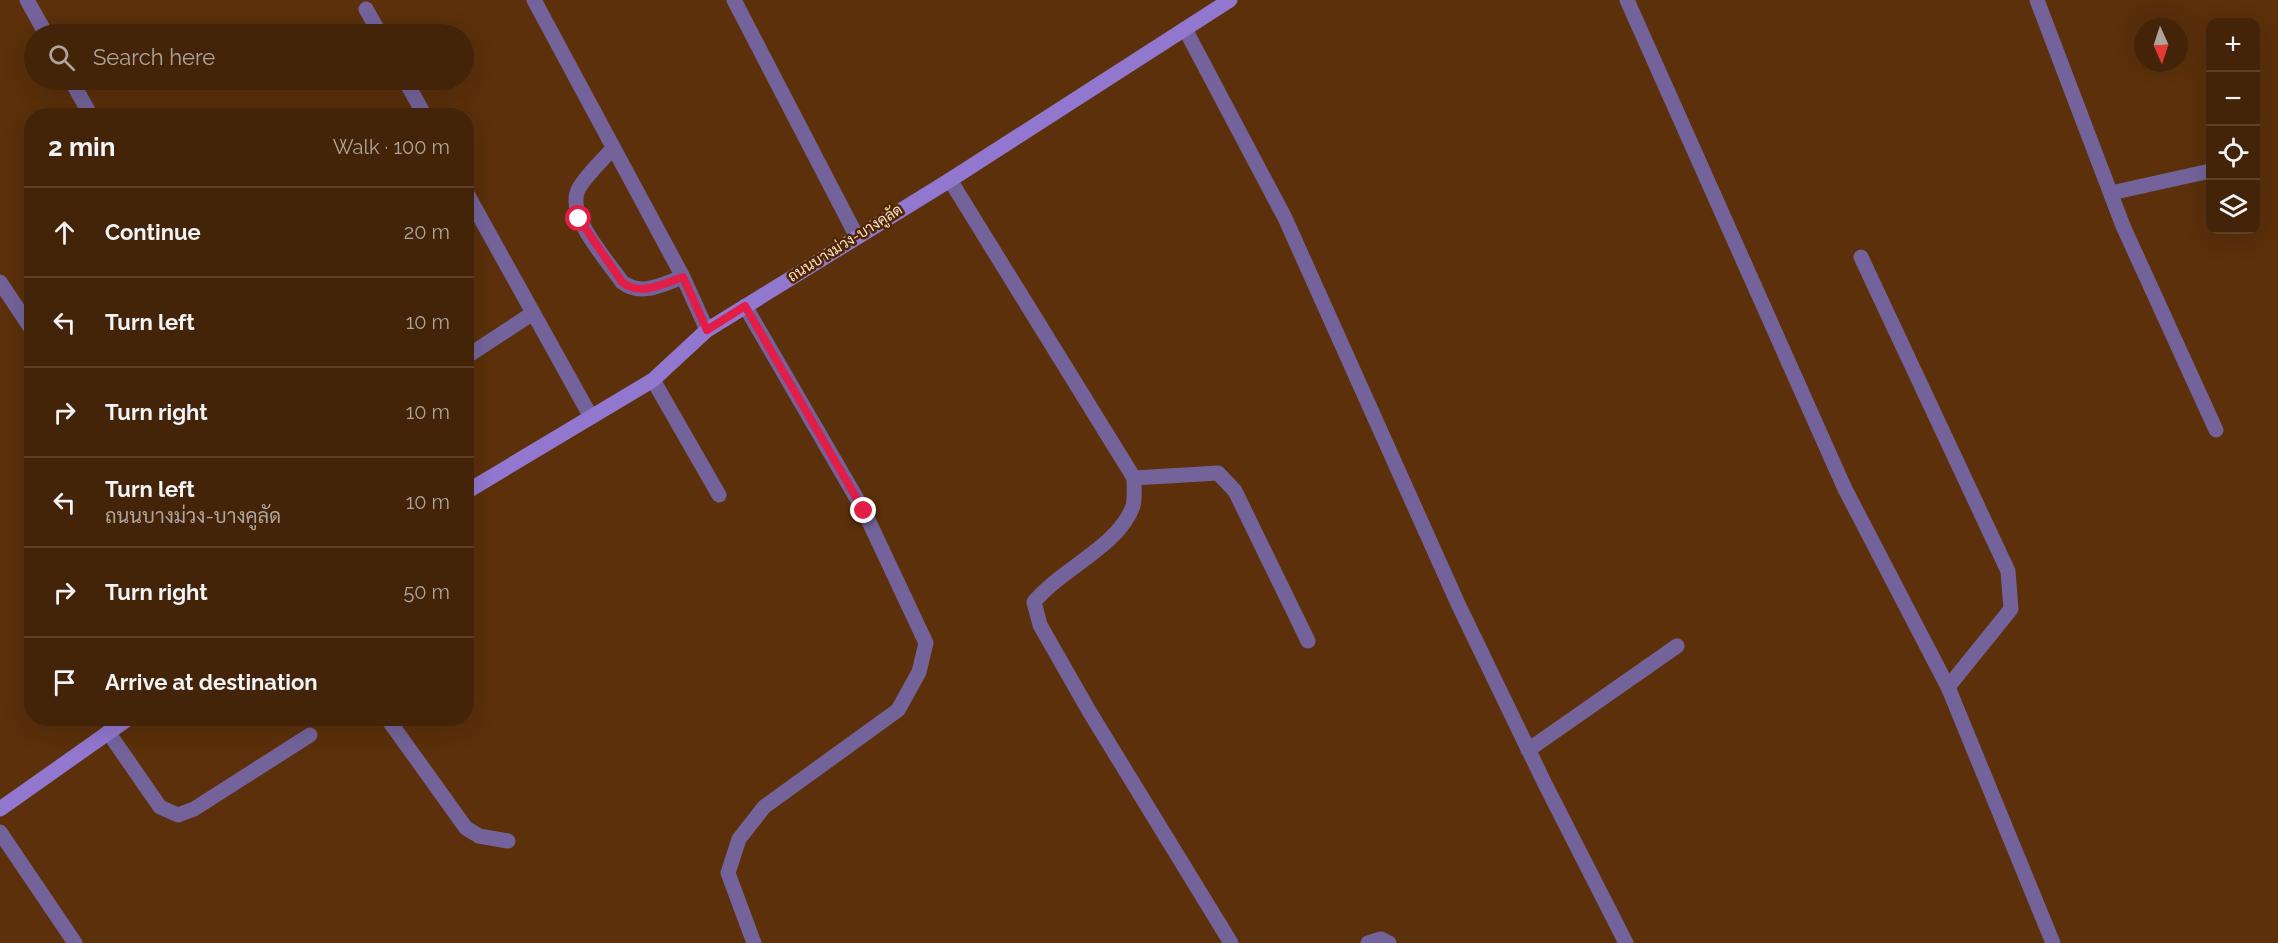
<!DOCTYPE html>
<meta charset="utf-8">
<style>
:root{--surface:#442408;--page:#4e3016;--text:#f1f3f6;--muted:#afa49c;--line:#5c4129}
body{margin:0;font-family:Raleway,Sarabun,sans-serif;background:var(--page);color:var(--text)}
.controls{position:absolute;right:18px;top:18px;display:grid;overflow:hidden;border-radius:12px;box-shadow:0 6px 24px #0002}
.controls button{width:54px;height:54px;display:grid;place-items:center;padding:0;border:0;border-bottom:2px solid var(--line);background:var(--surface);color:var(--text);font:30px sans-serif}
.compass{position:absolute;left:2134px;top:18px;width:54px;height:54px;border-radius:50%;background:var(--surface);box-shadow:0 6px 24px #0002;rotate:177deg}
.stop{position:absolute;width:18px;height:18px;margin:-14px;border:4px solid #e11d48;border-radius:50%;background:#fff}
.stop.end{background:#e11d48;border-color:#fff;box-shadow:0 2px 6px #0008}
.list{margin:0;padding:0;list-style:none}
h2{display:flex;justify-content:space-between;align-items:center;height:78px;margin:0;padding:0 24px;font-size:26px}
h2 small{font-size:20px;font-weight:400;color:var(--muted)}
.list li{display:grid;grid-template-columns:39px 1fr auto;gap:18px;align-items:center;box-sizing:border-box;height:90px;padding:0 24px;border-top:2px solid var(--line)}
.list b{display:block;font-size:22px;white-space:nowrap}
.list p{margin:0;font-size:20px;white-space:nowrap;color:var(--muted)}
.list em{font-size:20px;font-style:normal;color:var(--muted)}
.icon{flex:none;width:33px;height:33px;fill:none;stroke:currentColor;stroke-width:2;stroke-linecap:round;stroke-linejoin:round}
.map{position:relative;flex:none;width:2278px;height:943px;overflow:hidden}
.search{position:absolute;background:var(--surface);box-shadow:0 6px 24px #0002;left:24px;top:24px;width:450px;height:66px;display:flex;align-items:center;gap:15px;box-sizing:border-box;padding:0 21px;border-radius:33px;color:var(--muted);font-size:22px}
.panel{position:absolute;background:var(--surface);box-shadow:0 6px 24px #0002;left:24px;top:108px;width:450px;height:618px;border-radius:24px}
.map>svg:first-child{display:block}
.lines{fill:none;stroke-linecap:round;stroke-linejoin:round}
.lane{stroke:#73639a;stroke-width:15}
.street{stroke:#73639a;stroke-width:15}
.secondary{stroke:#9177ce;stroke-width:15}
.route{stroke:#e11d48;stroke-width:8}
.labels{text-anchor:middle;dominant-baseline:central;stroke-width:5;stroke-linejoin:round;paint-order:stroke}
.street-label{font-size:15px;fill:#f9decb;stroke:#4f2600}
</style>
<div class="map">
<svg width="2278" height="943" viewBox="0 0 2278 943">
<rect width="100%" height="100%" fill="#5b300b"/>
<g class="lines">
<path class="lane" d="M 27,0 L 46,34
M 534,0 L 683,277 L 707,330
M 734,0 L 856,235
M 366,9 L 380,34
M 71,80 L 91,116
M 405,80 L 425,116
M 613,148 C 602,161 588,173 579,188 C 564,214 607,260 622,282 C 641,297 663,284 683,277
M 466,192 L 591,417
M 1861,257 L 2008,571 L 2011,609 L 1948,687
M 0,282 L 32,330
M 745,306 L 864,511 L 926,643 L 919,672 L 898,710 L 764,807 L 739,839 L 728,873 L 754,943
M 466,357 L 533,313
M 653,380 L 719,495
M 108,732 L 160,807 L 178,815 L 194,809 L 310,735"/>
<path class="street" d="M 1627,0 L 1845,489 L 1948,687 L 2053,943
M 2037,0 L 2123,226 L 2216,430
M 1185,29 L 1285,218 L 1459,606 L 1545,784 L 1626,943
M 950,180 L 1134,478 C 1134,486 1135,498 1133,506 C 1119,546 1061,569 1034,602 L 1040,625 L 1089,711 L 1231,943
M 2111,193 L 2210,171
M 1134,478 L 1218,473 L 1235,491 L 1308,641
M 387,718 L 466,828 L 479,836 L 508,841
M 1528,750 L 1677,646
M 0,832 L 75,943
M 1368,943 L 1381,939 L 1389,943"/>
<path class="secondary" d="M 466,492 L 653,380 L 707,330 L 950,180 L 1230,0
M 0,809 L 129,718"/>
</g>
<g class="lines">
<path class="route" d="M 579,219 L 622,282 C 640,297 663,284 683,277 L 707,330 L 745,306 L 864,511"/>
</g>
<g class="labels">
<g class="street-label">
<text transform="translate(845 243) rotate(-32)">ถนนบางม่วง-บางคูลัด</text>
</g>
</g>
</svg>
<div class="controls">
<button>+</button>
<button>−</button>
<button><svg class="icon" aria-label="locate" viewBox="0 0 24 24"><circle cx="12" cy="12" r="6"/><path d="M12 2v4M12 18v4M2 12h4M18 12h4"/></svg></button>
<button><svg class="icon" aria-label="layers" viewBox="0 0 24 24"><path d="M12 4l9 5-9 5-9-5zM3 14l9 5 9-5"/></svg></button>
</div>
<svg class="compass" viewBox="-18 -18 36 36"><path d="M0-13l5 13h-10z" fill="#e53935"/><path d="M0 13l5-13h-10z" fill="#afa49c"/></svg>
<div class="stop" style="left:579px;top:219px"></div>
<div class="stop end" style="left:864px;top:511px"></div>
<div class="search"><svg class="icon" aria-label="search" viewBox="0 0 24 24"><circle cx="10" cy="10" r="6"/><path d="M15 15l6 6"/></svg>Search here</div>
<section class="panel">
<h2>2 min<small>Walk · 100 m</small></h2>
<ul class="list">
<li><svg class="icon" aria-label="ahead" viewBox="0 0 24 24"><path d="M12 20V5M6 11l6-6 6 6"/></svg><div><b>Continue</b></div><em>20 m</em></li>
<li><svg class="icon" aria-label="left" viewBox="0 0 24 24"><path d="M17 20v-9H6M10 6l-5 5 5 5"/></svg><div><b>Turn left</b></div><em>10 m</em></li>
<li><svg class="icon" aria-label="right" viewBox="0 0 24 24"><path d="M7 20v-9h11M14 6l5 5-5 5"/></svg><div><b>Turn right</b></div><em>10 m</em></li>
<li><svg class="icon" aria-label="left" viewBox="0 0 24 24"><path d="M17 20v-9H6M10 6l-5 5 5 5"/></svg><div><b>Turn left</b><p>ถนนบางม่วง-บางคูลัด</p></div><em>10 m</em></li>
<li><svg class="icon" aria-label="right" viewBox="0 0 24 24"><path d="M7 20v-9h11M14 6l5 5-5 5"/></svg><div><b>Turn right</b></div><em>50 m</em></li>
<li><svg class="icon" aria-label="arrive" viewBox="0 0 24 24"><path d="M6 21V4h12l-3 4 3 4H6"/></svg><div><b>Arrive at destination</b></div></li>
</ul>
</section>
</div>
